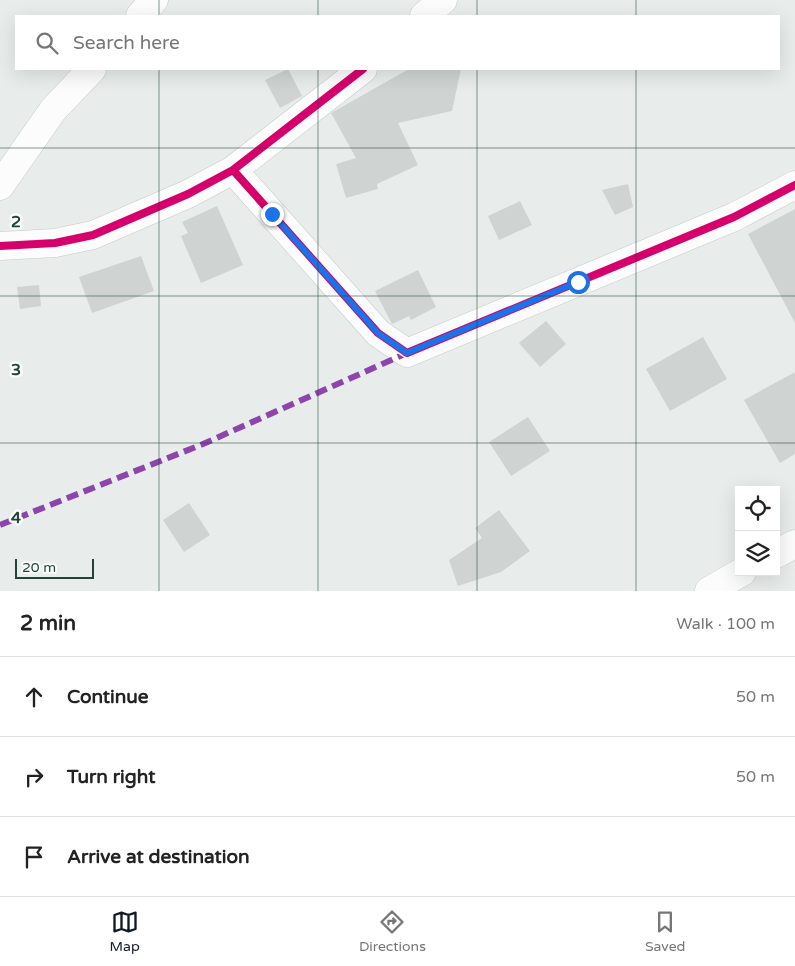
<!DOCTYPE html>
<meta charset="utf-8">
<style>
:root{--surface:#fff;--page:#f6f6f6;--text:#222;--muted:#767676;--line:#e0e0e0;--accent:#111827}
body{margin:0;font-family:"Varela Round",sans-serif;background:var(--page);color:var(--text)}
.controls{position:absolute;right:15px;bottom:15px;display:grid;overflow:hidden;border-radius:0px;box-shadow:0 5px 20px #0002}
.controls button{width:45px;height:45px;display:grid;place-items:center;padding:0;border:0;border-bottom:1px solid var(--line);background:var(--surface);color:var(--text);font:25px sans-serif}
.scale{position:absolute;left:15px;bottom:12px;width:79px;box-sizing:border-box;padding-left:5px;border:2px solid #24423a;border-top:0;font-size:14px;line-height:18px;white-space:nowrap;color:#24423a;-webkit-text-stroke:4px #f7fbf9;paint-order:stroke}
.stop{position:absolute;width:15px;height:15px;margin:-11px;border:4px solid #1a73e8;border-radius:50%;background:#fff}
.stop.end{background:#1a73e8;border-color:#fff;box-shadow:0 1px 5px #0008}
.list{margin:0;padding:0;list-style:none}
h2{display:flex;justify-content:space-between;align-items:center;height:65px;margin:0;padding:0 20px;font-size:21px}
h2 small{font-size:16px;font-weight:400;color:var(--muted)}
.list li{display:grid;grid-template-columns:32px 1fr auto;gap:15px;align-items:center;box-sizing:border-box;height:80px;padding:0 20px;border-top:1px solid var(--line)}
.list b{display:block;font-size:19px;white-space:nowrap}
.list em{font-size:16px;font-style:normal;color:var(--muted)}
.icon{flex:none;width:28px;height:28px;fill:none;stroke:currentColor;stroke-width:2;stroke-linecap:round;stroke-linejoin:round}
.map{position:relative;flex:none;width:795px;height:591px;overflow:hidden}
.search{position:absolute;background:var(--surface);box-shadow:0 5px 20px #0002;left:15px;right:15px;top:15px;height:55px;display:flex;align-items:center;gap:12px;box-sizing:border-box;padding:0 18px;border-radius:0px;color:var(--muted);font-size:19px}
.sheet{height:305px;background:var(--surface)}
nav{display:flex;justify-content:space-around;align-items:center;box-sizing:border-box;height:70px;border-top:1px solid var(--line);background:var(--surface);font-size:14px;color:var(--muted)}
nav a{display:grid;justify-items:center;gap:2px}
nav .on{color:var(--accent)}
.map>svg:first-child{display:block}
.building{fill:#cfd4d2}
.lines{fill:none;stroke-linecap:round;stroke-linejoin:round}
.street-casing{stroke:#c5cac8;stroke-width:29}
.street{stroke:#fcfcfc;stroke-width:28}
.quiet{stroke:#8e44ad;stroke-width:6;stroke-dasharray:12 6;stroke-linecap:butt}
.cycleway-casing{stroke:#f7fbf9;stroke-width:11}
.cycleway{stroke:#d6006c;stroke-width:8}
.route{stroke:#1a73e8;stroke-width:6}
.grid{fill:none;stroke:#24423a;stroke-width:1;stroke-opacity:0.55}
.grid-label{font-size:16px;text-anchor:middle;font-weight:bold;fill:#24423a;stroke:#f7fbf9;stroke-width:5;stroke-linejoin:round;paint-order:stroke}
</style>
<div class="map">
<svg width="795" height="591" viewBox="0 0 795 591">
<rect width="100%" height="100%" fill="#e8edeb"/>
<path class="building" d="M 288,69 L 302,96 L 280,108 L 265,80 Z
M 409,69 L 461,69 L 452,111 L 398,123 L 418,165 L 377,184 L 378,189 L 346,198 L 336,164 L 356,158 L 331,113 Z
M 628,184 L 633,207 L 615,215 L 602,190 Z
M 520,201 L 532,225 L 499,240 L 488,216 Z
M 217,206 L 243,265 L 201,283 L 181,236 L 188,233 L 182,222 Z
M 795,209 L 795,323 L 748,234 Z
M 141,256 L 154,291 L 92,313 L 79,277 Z
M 418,270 L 436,307 L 411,320 L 409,316 L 392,324 L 375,291 Z
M 39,285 L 41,306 L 20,309 L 17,287 Z
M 546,321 L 566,344 L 540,367 L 519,343 Z
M 703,337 L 727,379 L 670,411 L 646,369 Z
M 795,372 L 795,454 L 780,463 L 744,400 Z
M 528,417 L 550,451 L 511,476 L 489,442 Z
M 189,503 L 210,535 L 184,552 L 163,520 Z
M 499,510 L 530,551 L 501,572 L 458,586 L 449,560 L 482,538 L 475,528 Z"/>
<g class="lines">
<g class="street-casing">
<path id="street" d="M 140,16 L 154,0
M 424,16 L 443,0
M 233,170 L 378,333 L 407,353 L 734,217 L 795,185
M 0,186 L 53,110 L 92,69
M 0,246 L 55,243 L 93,235 L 188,194 L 233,170 L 363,69
M 776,554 L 795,544
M 709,591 L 742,572"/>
</g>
<use href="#street" class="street"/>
<path class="quiet" d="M 0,525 L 203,444 L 407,353"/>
<g class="cycleway-casing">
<path id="cycleway" d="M 233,170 L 378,333 L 407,353 L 734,217 L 795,185
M 0,246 L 55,243 L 93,235 L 188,194 L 233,170 L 363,69"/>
</g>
<use href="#cycleway" class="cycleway"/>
</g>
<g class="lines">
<path class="route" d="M 272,214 L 378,333 L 407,353 L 578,282"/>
</g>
<path class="grid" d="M 159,0 L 159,16M 318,0 L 318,16M 477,0 L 477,16M 636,0 L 636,16M 159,69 L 159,591M 318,69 L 318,591M 477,69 L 477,591M 636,69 L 636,591M 0,148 L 795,148M 0,296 L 795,296M 0,443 L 795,443"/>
<g class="grid-label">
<text x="16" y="227">2</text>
<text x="16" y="375">3</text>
<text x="16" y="523">4</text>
</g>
</svg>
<div class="controls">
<button><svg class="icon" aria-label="locate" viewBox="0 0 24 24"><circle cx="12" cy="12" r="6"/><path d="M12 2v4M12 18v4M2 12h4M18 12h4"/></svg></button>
<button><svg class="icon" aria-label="layers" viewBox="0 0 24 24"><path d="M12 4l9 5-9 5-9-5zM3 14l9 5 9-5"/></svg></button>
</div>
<div class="scale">20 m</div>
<div class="stop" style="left:578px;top:282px"></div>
<div class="stop end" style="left:272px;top:214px"></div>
<div class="search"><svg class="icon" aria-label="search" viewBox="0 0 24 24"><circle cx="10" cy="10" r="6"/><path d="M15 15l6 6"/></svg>Search here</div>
</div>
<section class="sheet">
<h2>2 min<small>Walk · 100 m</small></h2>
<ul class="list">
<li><svg class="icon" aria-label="ahead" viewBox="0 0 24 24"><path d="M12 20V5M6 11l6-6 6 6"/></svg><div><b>Continue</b></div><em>50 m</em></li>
<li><svg class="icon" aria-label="right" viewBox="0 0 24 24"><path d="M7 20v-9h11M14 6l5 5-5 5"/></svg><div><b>Turn right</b></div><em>50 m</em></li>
<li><svg class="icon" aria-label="arrive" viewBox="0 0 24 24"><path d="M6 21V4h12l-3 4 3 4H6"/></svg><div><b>Arrive at destination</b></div></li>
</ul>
</section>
<nav>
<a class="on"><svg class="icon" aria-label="map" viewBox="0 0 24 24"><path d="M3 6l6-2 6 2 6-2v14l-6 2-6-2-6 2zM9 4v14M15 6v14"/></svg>Map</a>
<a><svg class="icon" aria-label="directions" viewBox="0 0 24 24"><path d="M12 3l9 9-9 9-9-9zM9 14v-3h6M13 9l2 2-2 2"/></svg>Directions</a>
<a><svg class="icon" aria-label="saved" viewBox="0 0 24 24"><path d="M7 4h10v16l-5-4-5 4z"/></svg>Saved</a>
</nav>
